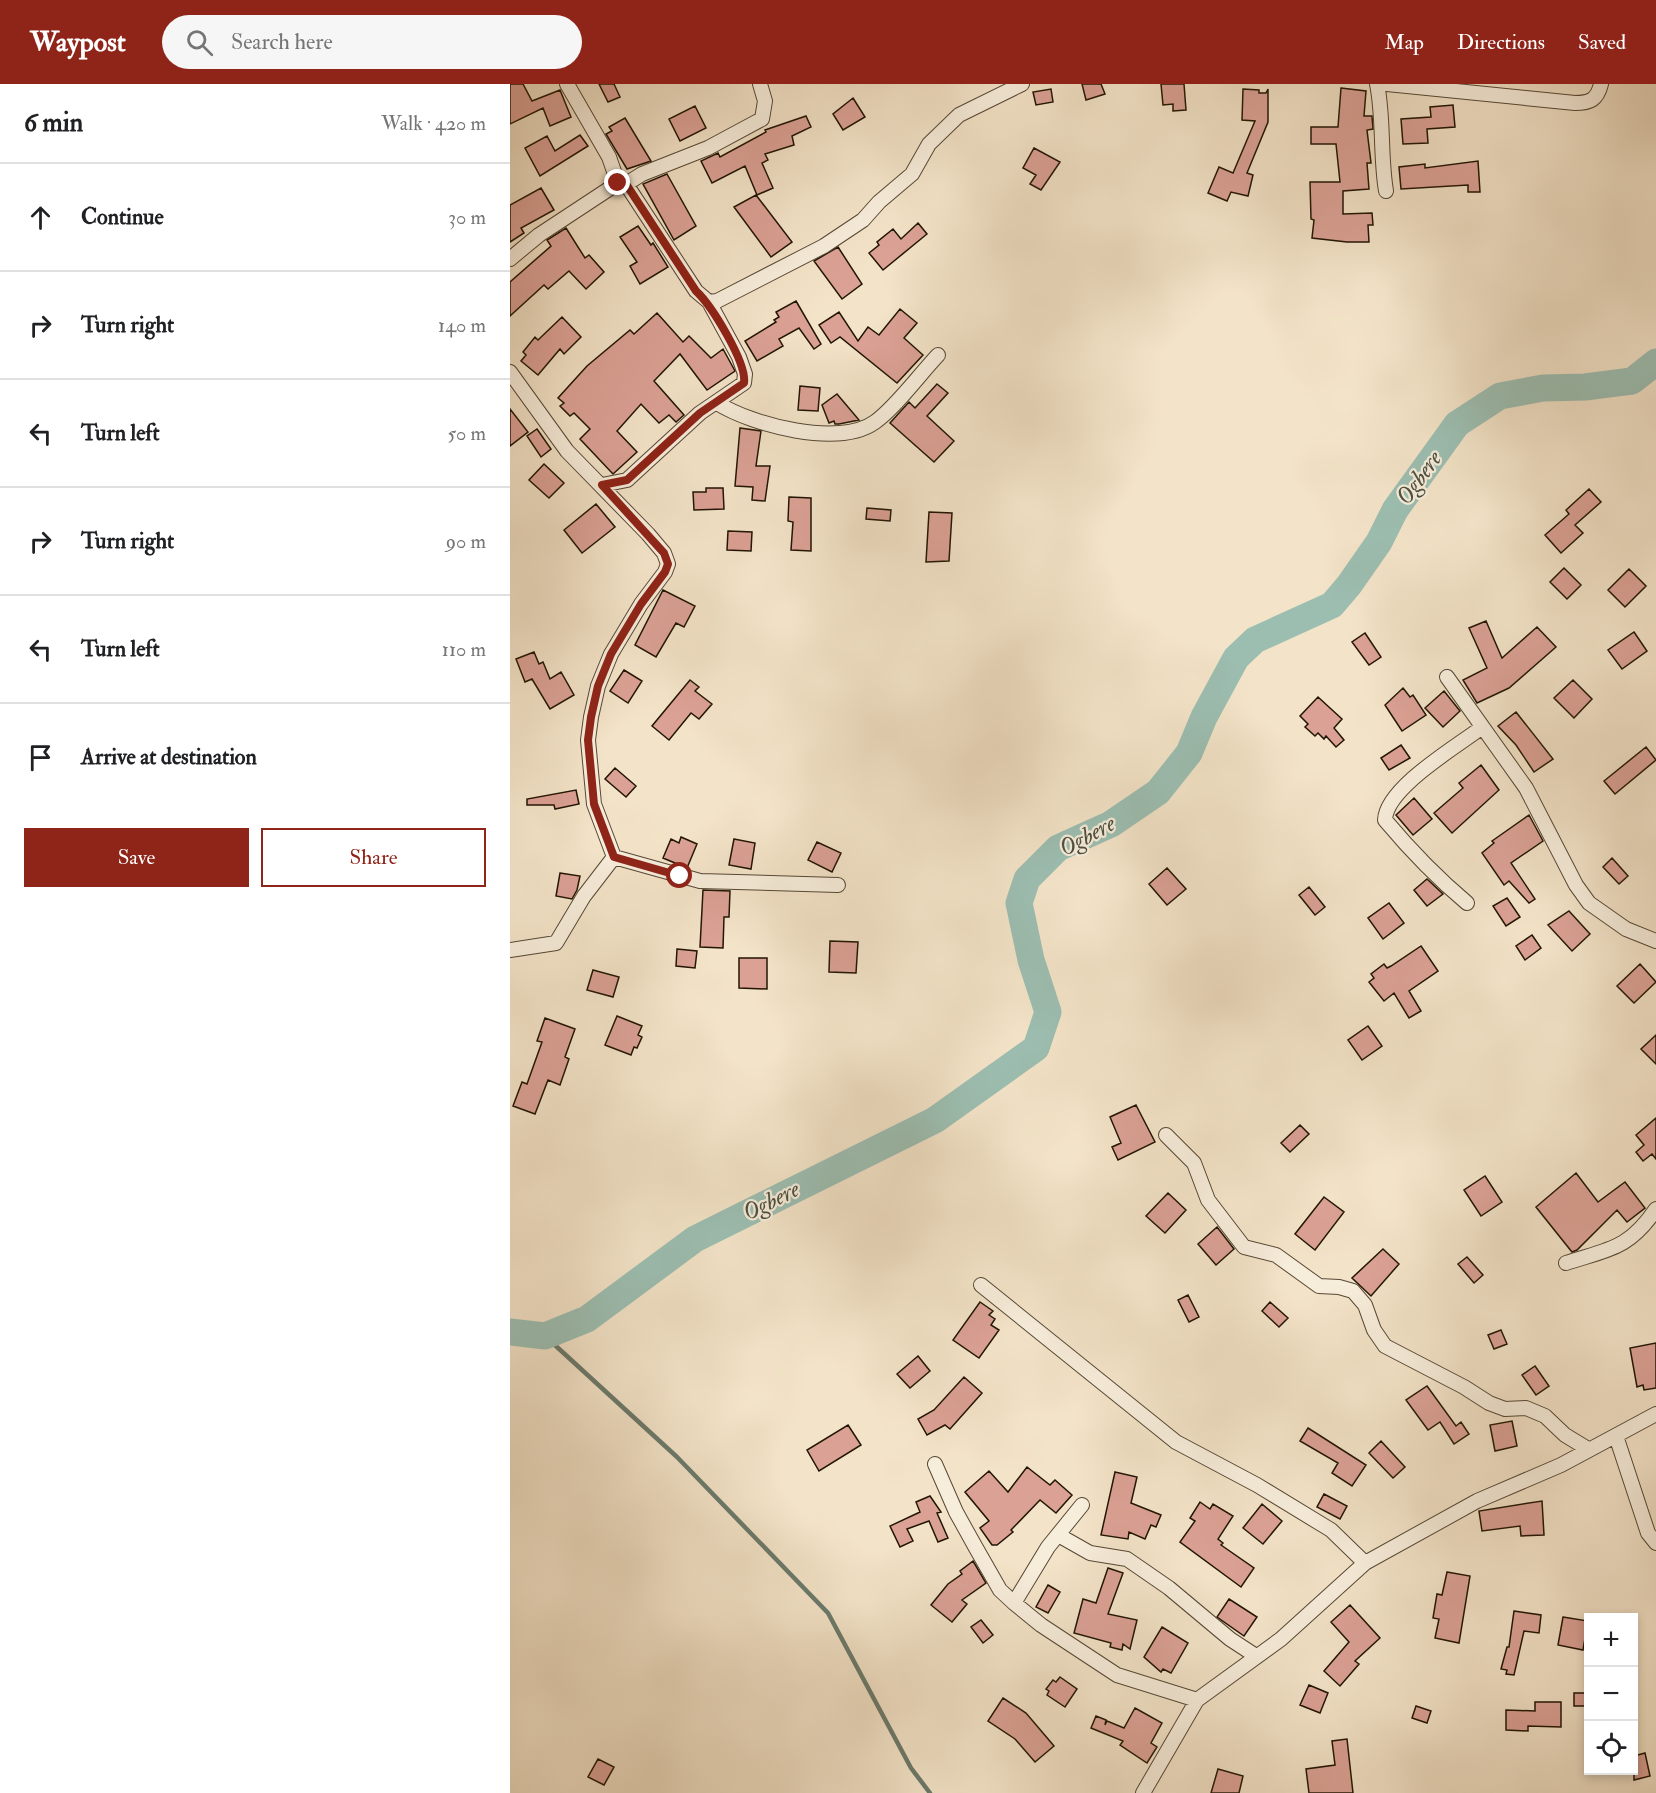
<!DOCTYPE html>
<meta charset="utf-8">
<style>
:root{--surface:#fff;--page:#f6f6f6;--text:#202124;--muted:#757577;--line:#e0e0e0;--accent:#8f2418}
body{margin:0;font-family:"IM FELL Double Pica",serif;background:var(--page);color:var(--text)}
.controls{position:absolute;right:18px;bottom:18px;display:grid;overflow:hidden;border-radius:0px;box-shadow:0 3px 9px #0003}
.controls button{width:54px;height:54px;display:grid;place-items:center;padding:0;border:0;border-bottom:2px solid var(--line);background:var(--surface);color:var(--text);font:30px sans-serif}
.stop{position:absolute;width:18px;height:18px;margin:-14px;border:4px solid #8f2418;border-radius:50%;background:#fff}
.stop.end{background:#8f2418;border-color:#fff;box-shadow:0 2px 6px #0008}
.list{margin:0;padding:0;list-style:none}
h2{display:flex;justify-content:space-between;align-items:center;height:78px;margin:0;padding:0 24px;font-size:26px}
h2 small{font-size:20px;font-weight:400;color:var(--muted)}
.list li{display:grid;grid-template-columns:39px 1fr auto;gap:18px;align-items:center;box-sizing:border-box;height:108px;padding:0 24px;border-top:2px solid var(--line)}
.list b{display:block;font-size:22px;white-space:nowrap}
.list em{font-size:20px;font-style:normal;color:var(--muted)}
.actions{display:flex;gap:12px;padding:18px 24px}
.actions a{flex:1;padding:14px 0;border:2px solid var(--accent);border-radius:0px;text-align:center;font-size:21px;color:var(--accent)}
.actions .main{background:var(--accent);color:#fff}
.icon{flex:none;width:33px;height:33px;fill:none;stroke:currentColor;stroke-width:2;stroke-linecap:round;stroke-linejoin:round}
.map{position:relative;flex:none;width:1146px;height:1709px;overflow:hidden}
header{display:flex;align-items:center;gap:36px;box-sizing:border-box;height:84px;padding:0 30px;background:var(--accent);color:#fff}
header strong{font-size:28px}
nav{display:flex;gap:33px;margin-inline-start:auto;font-size:21px}
.search{width:420px;height:54px;background:var(--page);display:flex;align-items:center;gap:15px;box-sizing:border-box;padding:0 21px;border-radius:33px;color:var(--muted);font-size:22px}
main{display:flex}
aside{flex:1;background:var(--surface)}
.map>svg:first-child{display:block}
.lines{fill:none;stroke-linecap:round;stroke-linejoin:round}
.stream{stroke:#6b7a6c;stroke-width:4.5}
.river{stroke:#9cbeb1;stroke-width:27}
.building{fill:#dba195;stroke:#211504;stroke-width:1.5}
.minor-casing{stroke:#564835;stroke-width:16}
.minor{stroke:#f7eddb;stroke-width:14}
.route{stroke:#8f2418;stroke-width:8}
.labels{text-anchor:middle;dominant-baseline:central;stroke-width:4.5;stroke-linejoin:round;paint-order:stroke}
.water-label{font-size:24px;font-style:italic;fill:#4c5041;stroke:#f7eddb}
</style>
<header>
<strong>Waypost</strong>
<div class="search"><svg class="icon" aria-label="search" viewBox="0 0 24 24"><circle cx="10" cy="10" r="6"/><path d="M15 15l6 6"/></svg>Search here</div>
<nav><a>Map</a><a>Directions</a><a>Saved</a></nav>
</header>
<main>
<aside>
<h2>6 min<small>Walk · 420 m</small></h2>
<ul class="list">
<li><svg class="icon" aria-label="ahead" viewBox="0 0 24 24"><path d="M12 20V5M6 11l6-6 6 6"/></svg><div><b>Continue</b></div><em>30 m</em></li>
<li><svg class="icon" aria-label="right" viewBox="0 0 24 24"><path d="M7 20v-9h11M14 6l5 5-5 5"/></svg><div><b>Turn right</b></div><em>140 m</em></li>
<li><svg class="icon" aria-label="left" viewBox="0 0 24 24"><path d="M17 20v-9H6M10 6l-5 5 5 5"/></svg><div><b>Turn left</b></div><em>50 m</em></li>
<li><svg class="icon" aria-label="right" viewBox="0 0 24 24"><path d="M7 20v-9h11M14 6l5 5-5 5"/></svg><div><b>Turn right</b></div><em>90 m</em></li>
<li><svg class="icon" aria-label="left" viewBox="0 0 24 24"><path d="M17 20v-9H6M10 6l-5 5 5 5"/></svg><div><b>Turn left</b></div><em>110 m</em></li>
<li><svg class="icon" aria-label="arrive" viewBox="0 0 24 24"><path d="M6 21V4h12l-3 4 3 4H6"/></svg><div><b>Arrive at destination</b></div></li>
</ul>
<div class="actions"><a class="main">Save</a><a>Share</a></div>
</aside>
<div class="map">
<svg width="1146" height="1709" viewBox="0 0 1146 1709">
<rect width="100%" height="100%" fill="#f3e3c8"/>
<filter id="stains"><feTurbulence type="fractalNoise" baseFrequency=".00333" numOctaves="4"/><feColorMatrix values="0 0 0 0 .2 0 0 0 0 .09 0 0 0 0 .02 0 0 0 .5 -.17"/></filter>
<radialGradient id="worn" r=".72"><stop offset=".6" stop-color="#630" stop-opacity="0"/><stop offset="1" stop-color="#630" stop-opacity=".3"/></radialGradient>
<g class="lines">
<path class="stream" d="M 35,1252 L 167,1373 L 318,1529 L 401,1684 L 420,1709"/>
<path class="river" d="M 0,1248 L 35,1252 L 77,1235 L 185,1155 L 425,1036 L 526,964 L 538,928 L 521,876 L 509,819 L 517,795 L 548,764 L 601,740 L 648,708 L 679,669 L 694,633 L 726,574 L 745,556 L 822,521 L 839,501 L 869,458 L 885,426 L 947,340 L 990,312 L 1033,304 L 1075,303 L 1122,297 L 1146,278"/>
</g>
<path class="building" d="M 0,0 L 13,0 L 22,17 L 50,6 L 61,33 L 40,42 L 33,24 L 0,40 Z
M 89,0 L 104,0 L 110,13 L 98,18 Z
M 572,0 L 591,0 L 595,10 L 576,16 Z
M 651,0 L 674,0 L 676,26 L 663,27 L 663,20 L 653,21 Z
M 831,4 L 856,7 L 854,32 L 862,32 L 863,45 L 857,46 L 861,79 L 857,79 L 859,105 L 833,107 L 833,130 L 862,129 L 863,141 L 858,141 L 859,158 L 837,158 L 802,154 L 804,136 L 801,135 L 800,98 L 830,98 L 826,60 L 801,60 L 801,43 L 828,43 Z
M 541,5 L 543,18 L 526,21 L 523,8 Z
M 733,5 L 749,6 L 749,9 L 756,9 L 758,5 L 758,38 L 737,89 L 743,91 L 738,112 L 721,108 L 717,117 L 698,109 L 709,83 L 723,89 L 745,37 L 732,36 Z
M 343,14 L 355,33 L 333,46 L 323,30 Z
M 943,21 L 945,43 L 917,45 L 918,59 L 893,60 L 891,35 L 921,33 L 920,23 Z
M 185,22 L 196,44 L 170,57 L 159,35 Z
M 296,32 L 301,43 L 282,52 L 284,61 L 255,70 L 258,76 L 252,79 L 263,104 L 247,111 L 235,82 L 202,99 L 191,77 L 208,69 L 210,73 L 256,48 L 255,46 Z
M 115,34 L 141,77 L 117,85 L 96,50 L 102,47 L 99,43 Z
M 70,51 L 78,62 L 30,92 L 15,64 L 37,52 L 45,67 Z
M 524,64 L 550,78 L 531,106 L 520,100 L 526,91 L 513,84 Z
M 968,77 L 970,108 L 958,108 L 958,101 L 891,105 L 889,83 L 915,80 L 915,84 Z
M 157,90 L 186,142 L 164,156 L 133,100 Z
M 31,104 L 44,126 L 11,144 L 14,149 L 0,158 L 0,121 Z
M 246,111 L 282,158 L 261,173 L 224,123 Z
M 408,139 L 417,150 L 373,186 L 359,169 L 369,161 L 367,158 L 383,145 L 391,155 Z
M 128,142 L 141,161 L 143,159 L 158,183 L 130,200 L 120,182 L 127,178 L 110,153 Z
M 56,144 L 75,174 L 79,171 L 94,188 L 76,205 L 59,187 L 38,205 L 34,201 L 0,232 L 0,198 L 41,162 L 37,156 Z
M 328,163 L 352,200 L 332,215 L 304,177 Z
M 286,217 L 311,260 L 304,265 L 289,244 L 269,255 L 273,262 L 247,277 L 235,257 L 266,238 L 264,236 L 269,233 L 266,228 Z
M 390,225 L 407,239 L 394,254 L 413,271 L 387,299 L 330,253 L 321,259 L 309,241 L 329,228 L 348,257 L 358,243 L 369,251 Z
M 147,229 L 173,258 L 179,252 L 201,274 L 213,265 L 225,287 L 197,306 L 170,270 L 144,297 L 174,331 L 166,338 L 159,331 L 149,339 L 131,320 L 107,347 L 127,368 L 103,390 L 70,355 L 80,345 L 64,329 L 60,332 L 50,322 L 54,319 L 48,314 L 77,282 L 120,246 L 124,250 Z
M 52,233 L 71,253 L 54,270 L 50,265 L 28,291 L 11,277 L 16,271 L 13,268 L 25,253 L 28,256 Z
M 427,300 L 438,309 L 417,332 L 444,357 L 424,378 L 380,339 L 399,318 L 405,324 Z
M 290,302 L 310,304 L 308,327 L 288,326 Z
M 327,310 L 349,336 L 329,340 L 325,340 L 324,337 L 319,339 L 312,321 Z
M 0,325 L 18,348 L 0,362 Z
M 230,344 L 251,347 L 246,382 L 260,382 L 255,417 L 242,416 L 243,403 L 225,402 Z
M 27,345 L 41,365 L 31,373 L 17,352 Z
M 34,380 L 54,399 L 39,414 L 19,396 Z
M 196,404 L 213,404 L 214,425 L 184,426 L 183,408 L 196,408 Z
M 1079,405 L 1091,418 L 1065,441 L 1073,449 L 1051,469 L 1035,451 L 1059,430 L 1056,426 Z
M 279,413 L 301,414 L 301,467 L 281,466 L 283,438 L 278,437 Z
M 86,420 L 105,443 L 72,469 L 54,446 Z
M 357,424 L 381,426 L 380,437 L 356,435 Z
M 419,428 L 442,429 L 439,477 L 416,478 Z
M 218,447 L 242,448 L 241,467 L 217,466 Z
M 1054,484 L 1071,501 L 1057,515 L 1040,498 Z
M 1119,485 L 1136,502 L 1115,523 L 1098,506 Z
M 153,506 L 185,522 L 174,543 L 166,539 L 146,573 L 125,561 Z
M 976,537 L 992,574 L 1027,543 L 1046,563 L 999,604 L 967,619 L 953,596 L 977,584 L 959,544 Z
M 1124,548 L 1137,567 L 1112,585 L 1098,566 Z
M 855,549 L 871,573 L 859,581 L 842,558 Z
M 24,568 L 29,580 L 33,578 L 40,595 L 51,588 L 64,611 L 40,625 L 22,595 L 15,598 L 6,575 Z
M 114,586 L 132,597 L 118,619 L 100,607 Z
M 180,596 L 189,603 L 185,607 L 202,620 L 189,635 L 181,629 L 159,656 L 142,642 Z
M 1063,596 L 1082,615 L 1064,634 L 1044,614 Z
M 893,604 L 900,613 L 903,611 L 916,631 L 892,647 L 875,621 Z
M 934,607 L 950,627 L 933,643 L 915,624 Z
M 808,613 L 832,635 L 824,644 L 834,656 L 826,663 L 816,652 L 814,655 L 808,649 L 805,652 L 795,643 L 798,640 L 790,632 Z
M 1006,628 L 1043,675 L 1024,688 L 1006,661 L 988,642 Z
M 891,661 L 900,674 L 879,686 L 871,674 Z
M 1136,663 L 1146,676 L 1105,710 L 1094,697 Z
M 971,681 L 989,706 L 942,749 L 924,729 L 953,704 L 949,699 Z
M 105,684 L 126,702 L 116,713 L 95,695 Z
M 66,706 L 69,720 L 45,725 L 44,721 L 17,721 L 17,715 Z
M 904,714 L 922,735 L 903,751 L 886,731 Z
M 1019,731 L 1033,757 L 1001,779 L 1025,815 L 1019,819 L 999,797 L 994,801 L 972,769 L 984,759 L 982,757 Z
M 171,753 L 187,760 L 177,784 L 153,774 L 161,755 L 169,759 Z
M 224,755 L 245,759 L 241,785 L 219,781 Z
M 307,758 L 331,769 L 322,788 L 298,776 Z
M 1102,774 L 1118,792 L 1109,800 L 1093,783 Z
M 657,784 L 676,805 L 657,821 L 639,800 Z
M 50,789 L 70,792 L 67,806 L 62,815 L 46,812 Z
M 917,795 L 933,810 L 917,822 L 904,806 Z
M 799,803 L 815,823 L 805,831 L 789,811 Z
M 193,806 L 220,807 L 219,833 L 214,833 L 213,864 L 190,863 Z
M 997,814 L 1010,833 L 996,842 L 983,822 Z
M 879,819 L 894,839 L 873,855 L 858,834 Z
M 1059,827 L 1080,850 L 1062,867 L 1038,841 Z
M 1022,851 L 1031,864 L 1015,876 L 1006,862 Z
M 320,857 L 348,858 L 346,889 L 319,888 Z
M 911,862 L 928,887 L 899,907 L 911,927 L 899,934 L 884,909 L 874,917 L 859,898 L 864,894 L 861,890 L 874,880 L 877,884 L 881,882 Z
M 167,865 L 187,867 L 185,884 L 166,882 Z
M 229,874 L 257,874 L 257,905 L 229,904 Z
M 1130,880 L 1146,898 L 1124,919 L 1107,902 Z
M 83,886 L 109,893 L 103,913 L 77,906 Z
M 107,932 L 132,942 L 128,951 L 132,953 L 127,964 L 124,963 L 121,971 L 95,961 Z
M 35,934 L 65,945 L 55,973 L 59,975 L 50,1001 L 38,996 L 25,1030 L 3,1022 L 12,998 L 17,1000 L 32,958 L 27,957 Z
M 858,942 L 872,962 L 852,976 L 838,956 Z
M 1146,951 L 1146,980 L 1131,965 Z
M 626,1021 L 645,1058 L 608,1076 L 602,1063 L 611,1059 L 600,1033 Z
M 1146,1034 L 1146,1075 L 1142,1070 L 1133,1077 L 1126,1068 L 1134,1061 L 1126,1051 Z
M 790,1041 L 799,1050 L 780,1068 L 771,1059 Z
M 1066,1089 L 1088,1118 L 1115,1098 L 1135,1124 L 1117,1138 L 1107,1126 L 1067,1166 L 1062,1168 L 1026,1123 Z
M 975,1092 L 992,1118 L 971,1132 L 954,1106 Z
M 658,1109 L 676,1126 L 655,1149 L 636,1132 Z
M 814,1113 L 834,1128 L 805,1166 L 785,1150 Z
M 707,1143 L 724,1165 L 706,1181 L 688,1160 Z
M 873,1165 L 889,1180 L 861,1212 L 842,1194 Z
M 957,1173 L 973,1191 L 964,1199 L 948,1180 Z
M 678,1211 L 689,1233 L 679,1238 L 668,1216 Z
M 470,1218 L 483,1227 L 479,1231 L 485,1235 L 481,1241 L 489,1246 L 469,1274 L 443,1256 Z
M 760,1218 L 778,1234 L 769,1243 L 752,1227 Z
M 991,1246 L 997,1260 L 984,1265 L 978,1251 Z
M 1146,1259 L 1146,1304 L 1134,1306 L 1133,1301 L 1127,1303 L 1120,1264 Z
M 408,1272 L 420,1287 L 400,1304 L 387,1290 Z
M 1025,1282 L 1039,1302 L 1026,1311 L 1012,1291 Z
M 454,1293 L 472,1309 L 440,1345 L 435,1341 L 417,1351 L 408,1335 L 424,1326 Z
M 917,1302 L 946,1342 L 951,1338 L 959,1350 L 944,1360 L 930,1338 L 918,1346 L 896,1316 Z
M 1002,1337 L 1007,1362 L 985,1367 L 980,1341 Z
M 338,1341 L 351,1361 L 309,1387 L 297,1366 Z
M 798,1344 L 856,1381 L 842,1402 L 822,1389 L 828,1379 L 790,1357 Z
M 871,1357 L 895,1383 L 883,1394 L 859,1369 Z
M 517,1383 L 540,1401 L 545,1396 L 562,1411 L 546,1429 L 530,1416 L 501,1446 L 503,1448 L 487,1461 L 482,1461 L 470,1444 L 479,1437 L 455,1408 L 479,1387 L 498,1408 Z
M 605,1388 L 627,1393 L 621,1419 L 651,1431 L 646,1443 L 641,1441 L 635,1455 L 619,1448 L 618,1455 L 591,1451 Z
M 814,1410 L 837,1422 L 830,1435 L 807,1423 Z
M 420,1412 L 431,1428 L 427,1429 L 438,1454 L 428,1458 L 419,1437 L 397,1445 L 403,1457 L 390,1463 L 380,1442 L 410,1428 L 406,1418 Z
M 1032,1417 L 1034,1451 L 1011,1452 L 1010,1442 L 972,1447 L 969,1427 Z
M 690,1418 L 700,1425 L 703,1420 L 723,1432 L 708,1455 L 713,1459 L 711,1461 L 744,1484 L 731,1503 L 670,1458 L 685,1437 L 680,1434 Z
M 752,1420 L 772,1437 L 753,1460 L 733,1444 Z
M 463,1477 L 476,1499 L 452,1516 L 457,1520 L 442,1538 L 421,1521 L 438,1500 L 452,1490 L 450,1487 Z
M 598,1484 L 613,1489 L 598,1530 L 627,1536 L 620,1565 L 613,1560 L 612,1566 L 600,1563 L 601,1559 L 564,1549 L 573,1515 L 586,1519 Z
M 937,1488 L 960,1492 L 949,1559 L 925,1554 L 929,1535 L 923,1534 L 927,1510 L 932,1511 Z
M 538,1501 L 550,1508 L 538,1529 L 526,1523 Z
M 719,1515 L 747,1533 L 734,1552 L 707,1533 Z
M 840,1521 L 870,1554 L 845,1577 L 849,1580 L 830,1602 L 814,1587 L 839,1558 L 821,1538 Z
M 1004,1527 L 1031,1531 L 1029,1549 L 1014,1547 L 1004,1591 L 996,1590 L 997,1586 L 991,1585 L 997,1563 L 999,1563 Z
M 1053,1533 L 1078,1537 L 1073,1566 L 1048,1561 Z
M 471,1536 L 483,1551 L 473,1559 L 461,1543 Z
M 652,1543 L 678,1559 L 661,1589 L 653,1585 L 651,1588 L 634,1573 Z
M 550,1593 L 567,1605 L 555,1623 L 537,1611 L 539,1607 L 536,1605 L 543,1596 L 546,1598 Z
M 799,1601 L 818,1609 L 810,1629 L 790,1621 Z
M 1064,1609 L 1078,1609 L 1078,1622 L 1064,1622 Z
M 493,1614 L 516,1629 L 544,1662 L 525,1678 L 505,1655 L 478,1637 Z
M 1025,1618 L 1051,1618 L 1051,1643 L 1018,1642 L 1018,1647 L 996,1646 L 996,1626 L 1025,1627 Z
M 906,1622 L 921,1627 L 917,1639 L 902,1634 Z
M 625,1624 L 652,1639 L 641,1659 L 647,1663 L 637,1679 L 610,1661 L 613,1657 L 581,1644 L 586,1632 L 596,1636 L 595,1641 L 597,1637 L 614,1644 Z
M 837,1655 L 843,1709 L 799,1709 L 796,1685 L 825,1681 L 822,1657 Z
M 1135,1669 L 1140,1692 L 1124,1696 L 1124,1672 Z
M 88,1675 L 104,1683 L 94,1701 L 78,1693 Z
M 708,1685 L 733,1692 L 729,1709 L 701,1709 Z"/>
<g class="lines">
<g class="minor-casing">
<path id="minor" d="M 57,0 L 99,73 L 108,99
M 867,0 C 874,35 870,71 876,107
M 877,0 L 1065,19 C 1080,19 1087,16 1091,0
M 116,100 L 132,90 L 198,64 L 252,35 L 255,17 L 250,0
M 0,175 L 29,151 L 108,99 L 116,100 L 186,207 L 199,218 L 207,217 L 314,162 L 353,136 L 369,118 L 402,90 L 419,60 L 449,31 L 512,0
M 0,288 L 57,367 L 138,450 L 154,469 L 158,480 L 155,488 L 131,520 L 101,570 L 88,602 L 81,633 L 78,656 L 84,720 L 104,773 L 190,797 L 328,801
M 207,319 C 242,341 329,364 365,338 C 385,324 410,290 428,271
M 92,401 L 117,396 L 190,329 L 234,299 L 235,290 L 229,273 L 199,218
M 937,593 L 1016,704 L 1066,801 L 1079,819 L 1116,845 L 1146,857
M 957,819 C 926,793 901,767 875,736 C 876,704 946,663 971,644
M 0,866 L 46,859 L 74,812 L 104,773
M 656,1051 L 684,1079 L 698,1116 L 734,1163 L 766,1171 L 809,1202 L 829,1203 L 843,1207 L 855,1221 L 864,1246 L 875,1262 L 954,1303 L 979,1319 L 995,1325 L 1016,1324 L 1035,1332 L 1055,1351 L 1078,1365
M 1056,1179 C 1099,1165 1119,1165 1146,1125
M 471,1201 L 666,1358 L 747,1401 L 821,1446 L 855,1479
M 1106,1352 L 1138,1449 L 1146,1459
M 425,1380 L 446,1428 L 466,1464 L 490,1506 L 504,1519 L 531,1541 L 607,1591 L 687,1616
M 550,1452 L 580,1469 L 617,1475 L 659,1504 L 720,1555 L 746,1572
M 504,1519 L 538,1463 L 572,1421
M 633,1709 L 687,1616 L 771,1555 L 855,1479 L 967,1417 L 1051,1381 L 1146,1330"/>
</g>
<use href="#minor" class="minor"/>
</g>
<g class="lines">
<path class="route" d="M 108,99 L 116,100 L 186,207 C 202,222 237,279 234,299 L 190,329 L 117,396 L 92,401 L 154,469 L 158,480 L 155,488 L 131,520 L 101,570 L 88,602 L 81,633 L 78,656 L 84,720 L 104,773 L 170,792"/>
</g>
<g class="labels">
<g class="water-label">
<text transform="translate(909 394) rotate(-54)">Ogbere</text>
<text transform="translate(577 752) rotate(-29)">Ogbere</text>
<text transform="translate(261 1117) rotate(-27)">Ogbere</text>
</g>
</g>
<rect width="100%" height="100%" filter="url(#stains)"/>
<rect width="100%" height="100%" fill="url(#worn)"/>
</svg>
<div class="controls">
<button>+</button>
<button>−</button>
<button><svg class="icon" aria-label="locate" viewBox="0 0 24 24"><circle cx="12" cy="12" r="6"/><path d="M12 2v4M12 18v4M2 12h4M18 12h4"/></svg></button>
</div>
<div class="stop" style="left:170px;top:792px"></div>
<div class="stop end" style="left:108px;top:99px"></div>
</div>
</main>
